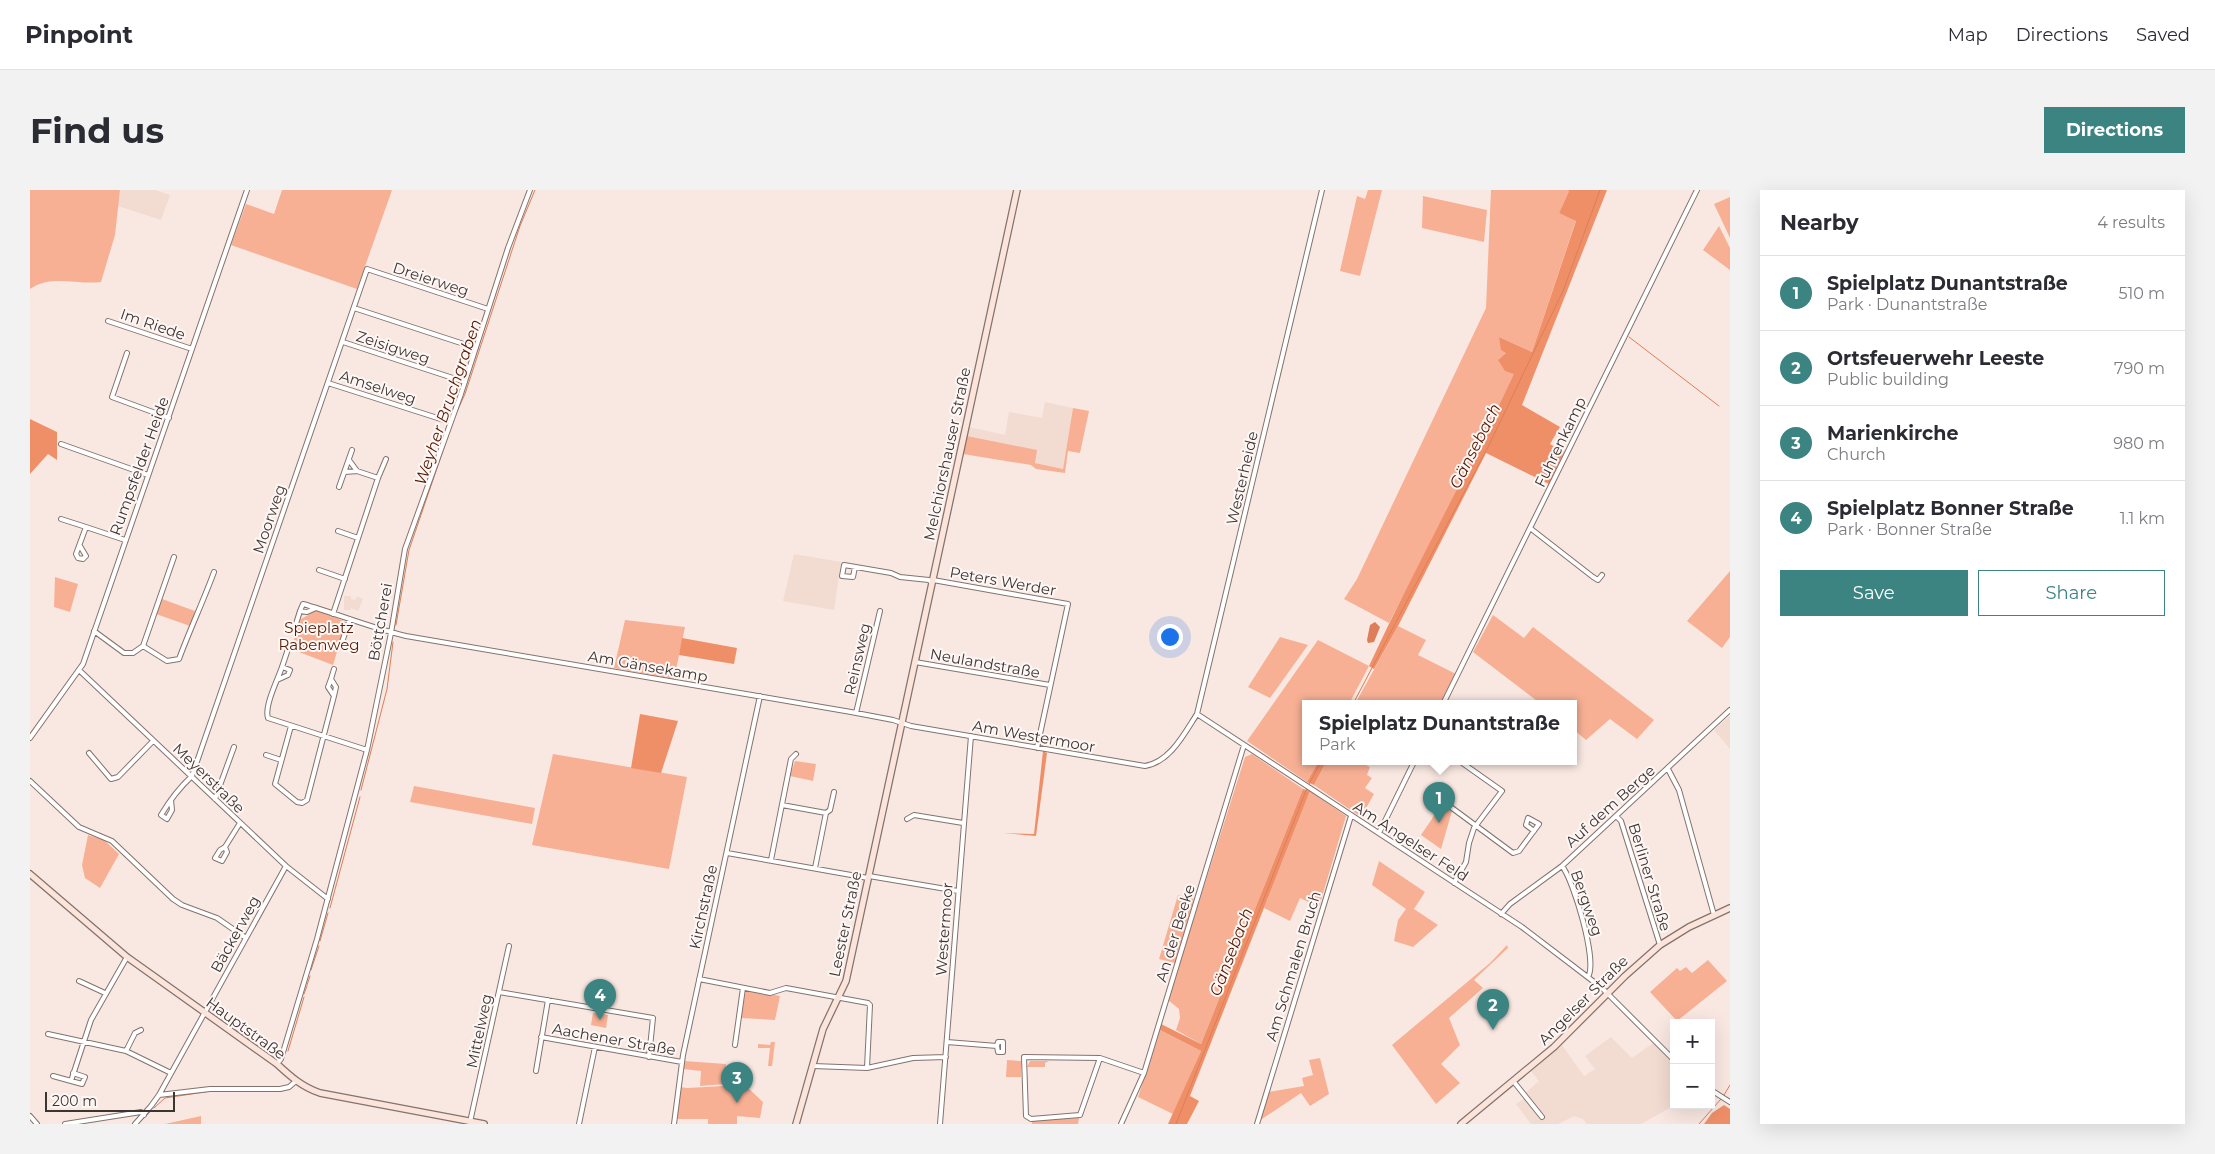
<!DOCTYPE html>
<meta charset="utf-8">
<style>
:root{--surface:#fff;--page:#f2f2f3;--text:#2b2b33;--muted:#7c7c81;--line:#e1e1e2;--accent:#3c8481}
body{margin:0;font-family:Montserrat,sans-serif;background:var(--page);color:var(--text)}
.controls{position:absolute;right:15px;bottom:15px;display:grid;overflow:hidden;border-radius:0px;box-shadow:0 5px 20px #0002}
.controls button{width:45px;height:45px;display:grid;place-items:center;padding:0;border:0;border-bottom:1px solid var(--line);background:var(--surface);color:var(--text);font:25px sans-serif}
.scale{position:absolute;left:15px;bottom:12px;width:130px;box-sizing:border-box;padding-left:5px;border:2px solid #3c3633;border-top:0;font-size:14px;line-height:18px;white-space:nowrap;color:#3c3633;-webkit-text-stroke:4px #fef7f5;paint-order:stroke}
.you{position:absolute;left:1139px;top:446px;width:18px;height:18px;margin:-12px;border:4px solid #fff;border-radius:50%;background:#1a73e8;box-shadow:0 0 0 8px #1a73e833}
.badge{display:grid;place-items:center;width:32px;height:32px;border-radius:50%;background:var(--accent);color:#fff;font-size:16px;font-weight:700}
.pin{position:absolute;translate:-50% -41px;filter:drop-shadow(0 1px 2px #0008)}
.pin::after{content:'';position:absolute;top:26px;width:18px;height:15px;background:inherit;clip-path:polygon(0 0,100% 0,50% 100%)}
.popup{position:absolute;left:1272px;top:510px;width:275px;height:65px;box-sizing:border-box;display:grid;place-content:center;border-radius:0px;background:var(--surface);filter:drop-shadow(0 1px 4px #0005);font-size:16px;white-space:nowrap;color:var(--muted)}
.popup b{font-size:19px;color:var(--text)}
.popup::after{content:'';position:absolute;left:50%;top:100%;margin-left:-10px;border:10px solid transparent;border-top-color:var(--surface)}
.list{margin:0;padding:0;list-style:none}
h2{display:flex;justify-content:space-between;align-items:center;height:65px;margin:0;padding:0 20px;font-size:21px}
h2 small{font-size:16px;font-weight:400;color:var(--muted)}
.list li{display:grid;grid-template-columns:32px 1fr auto;gap:15px;align-items:center;box-sizing:border-box;height:75px;padding:0 20px;border-top:1px solid var(--line)}
.list b{display:block;font-size:19px;white-space:nowrap}
.list p{margin:0;font-size:16px;white-space:nowrap;color:var(--muted)}
.list em{font-size:16px;font-style:normal;color:var(--muted)}
.actions{display:flex;gap:10px;padding:15px 20px}
.actions a{flex:1;padding:11px 0;border:1px solid var(--accent);border-radius:0px;text-align:center;font-size:18px;color:var(--accent)}
.actions .main{background:var(--accent);color:#fff}
.map{position:relative;flex:none;width:1700px;height:934px;overflow:hidden;border-radius:0px}
header{display:flex;align-items:center;gap:30px;box-sizing:border-box;height:70px;padding:0 25px;background:var(--surface);border-bottom:1px solid var(--line)}
header strong{font-size:24px}
nav{display:flex;gap:28px;margin-inline-start:auto;font-size:18px}
.intro{display:flex;align-items:center;justify-content:space-between;box-sizing:border-box;height:120px;padding:0 30px}
h1{margin:0;font-size:35px}
.button{padding:12px 22px;border-radius:0px;background:var(--accent);color:#fff;font-size:18px;font-weight:700}
main{display:flex;gap:30px;padding:0 30px}
aside{flex:1;background:var(--surface);border-radius:0px;box-shadow:0 5px 20px #0002}
.map>svg:first-child{display:block}
.built{fill:#f2dbd1}
.green{fill:#f7b094}
.forest{fill:#ef8f68}
.water{fill:#dd7e58}
.lines{fill:none;stroke-linecap:round;stroke-linejoin:round}
.stream{stroke:#dd7e58;stroke-width:1}
.street-casing{stroke:#82736e;stroke-width:6}
.secondary-casing{stroke:#82736e;stroke-width:8}
.street{stroke:#fff;stroke-width:4}
.secondary{stroke:#fce4da;stroke-width:5.5}
.labels{text-anchor:middle;dominant-baseline:central;stroke-width:4;stroke-linejoin:round;paint-order:stroke}
.street-label{font-size:15px;fill:#3c3633;stroke:#fef7f5}
.park-label{font-size:15px;fill:#571c00;stroke:#fef7f5}
.water-label{font-size:16px;font-style:italic;fill:#541900;stroke:#fef7f5}
</style>
<header>
<strong>Pinpoint</strong>
<nav><a>Map</a><a>Directions</a><a>Saved</a></nav>
</header>
<div class="intro"><h1>Find us</h1><a class="button">Directions</a></div>
<main>
<div class="map">
<svg width="1700" height="934" viewBox="0 0 1700 934">
<rect width="100%" height="100%" fill="#f9e8e1"/>
<path class="built" d="M 90,0 L 125,0 L 140,5 L 131,30 L 88,16 Z
M 1015,212 L 1043,218 L 1033,279 L 1005,273 L 1006,260 L 937,246 L 939,237 L 975,245 L 979,222 L 1012,228 Z
M 764,364 L 811,372 L 804,420 L 753,411 Z
M 314,406 L 321,406 L 321,409 L 325,410 L 327,406 L 333,409 L 328,421 L 321,418 L 321,420 L 314,420 Z
M 1700,526 L 1700,559 L 1684,540 Z
M 1581,847 L 1602,868 L 1622,854 L 1626,848 L 1644,866 L 1645,915 L 1611,934 L 1557,934 L 1553,929 L 1544,926 L 1528,934 L 1501,934 L 1486,914 L 1496,907 L 1494,904 L 1509,891 L 1501,881 L 1532,855 L 1554,886 L 1565,879 L 1555,866 Z"/>
<path class="green" d="M 0,0 L 90,0 L 85,45 L 71,92 C 47,95 21,84 0,99 Z
M 252,0 L 362,0 L 327,99 L 201,55 L 216,14 L 244,24 Z
M 1338,0 L 1352,0 L 1330,86 L 1310,81 L 1327,6 L 1335,9 Z
M 1461,0 L 1537,0 L 1539,1 L 1529,23 L 1546,30 L 1502,162 L 1469,147 L 1476,163 L 1469,169 L 1485,183 L 1448,260 L 1359,433 L 1314,409 L 1327,389 L 1456,118 Z
M 1393,6 L 1457,20 L 1454,52 L 1392,38 Z
M 1700,7 L 1700,48 L 1684,14 Z
M 1689,36 L 1700,58 L 1700,80 L 1673,60 Z
M 1043,218 L 1059,221 L 1050,263 L 1038,261 L 1035,283 L 1006,279 L 1001,275 L 933,264 L 937,246 L 1007,260 L 1005,273 L 1033,279 Z
M 1700,381 L 1700,447 L 1692,458 L 1657,431 Z
M 25,387 L 48,394 L 40,422 L 24,417 Z
M 132,409 L 165,421 L 160,436 L 126,424 Z
M 287,420 L 316,432 L 303,475 L 261,459 L 271,429 Z
M 1463,425 L 1494,448 L 1503,437 L 1624,530 L 1607,549 L 1580,529 L 1556,550 L 1543,539 L 1543,514 L 1511,514 L 1443,462 Z
M 595,430 L 655,437 L 644,489 L 584,478 Z
M 1368,436 L 1396,450 L 1388,465 L 1426,484 L 1411,514 L 1387,514 L 1382,512 L 1381,514 L 1325,514 Z
M 1250,447 L 1278,455 L 1240,508 L 1218,497 Z
M 1288,450 L 1339,476 L 1319,514 L 1275,514 L 1275,572 L 1288,572 L 1277,592 L 1217,551 Z
M 523,564 L 657,587 L 639,679 L 502,655 Z
M 1222,564 L 1273,599 L 1171,854 L 1146,840 L 1150,828 L 1149,819 L 1138,810 L 1215,567 Z
M 765,571 L 786,574 L 783,591 L 760,586 Z
M 1296,572 L 1330,572 L 1340,577 L 1337,585 L 1342,588 L 1335,598 L 1344,604 L 1331,627 L 1284,595 Z
M 384,596 L 505,618 L 502,634 L 380,612 Z
M 1280,601 L 1316,626 L 1289,717 L 1270,708 L 1260,731 L 1234,718 Z
M 1412,614 L 1422,621 L 1411,659 L 1391,645 Z
M 58,645 L 74,650 L 89,664 L 70,698 L 55,688 L 52,675 Z
M 1349,671 L 1395,702 L 1384,719 L 1408,735 L 1383,757 L 1364,751 L 1368,730 L 1376,719 L 1342,695 Z
M 1148,705 L 1164,709 L 1145,773 L 1129,769 Z
M 1477,755 L 1478,758 L 1444,790 L 1453,798 L 1419,828 L 1430,855 L 1411,874 L 1430,893 L 1406,914 L 1362,855 L 1460,773 Z
M 1678,770 L 1697,791 L 1647,831 L 1620,802 L 1647,778 L 1650,781 L 1656,777 L 1662,783 Z
M 716,800 L 750,806 L 745,830 L 711,828 Z
M 563,823 L 578,825 L 576,838 L 561,835 Z
M 1130,840 L 1171,861 L 1143,924 L 1108,907 Z
M 741,852 L 745,852 L 742,876 L 738,876 L 740,858 L 728,858 L 728,854 L 740,855 Z
M 1290,868 L 1299,904 L 1280,916 L 1271,903 L 1229,931 L 1238,902 L 1274,896 L 1272,888 L 1283,885 L 1279,870 Z
M 977,870 L 991,871 L 991,887 L 976,887 Z
M 654,871 L 696,874 L 695,894 L 670,896 L 671,881 L 653,879 Z
M 1000,871 L 1019,871 L 1015,873 L 1015,877 L 997,877 Z
M 694,896 L 717,897 L 733,912 L 730,928 L 707,926 L 707,934 L 678,934 L 678,929 L 648,929 L 647,914 L 650,897 L 657,898 Z
M 171,926 L 171,934 L 135,934 Z
M 1049,928 L 1048,934 L 1002,934 L 1002,930 Z"/>
<path class="forest" d="M 1537,0 L 1577,0 L 1492,215 L 1530,237 L 1520,254 L 1534,262 L 1519,294 L 1456,263 L 1368,436 L 1344,479 L 1339,476 C 1385,377 1438,282 1484,184 L 1475,181 L 1468,170 L 1476,163 L 1471,160 L 1469,147 L 1502,162 L 1546,31 L 1529,23 L 1539,1 Z
M 0,229 L 27,242 L 27,270 L 18,264 L 0,284 Z
M 652,448 L 707,458 L 704,474 L 649,465 Z
M 610,524 L 648,531 L 631,583 L 601,578 Z
M 1013,561 L 1017,563 L 1006,646 L 973,643 L 1004,644 Z
M 1288,572 L 1296,572 L 1284,595 L 1277,592 Z
M 1273,599 L 1280,601 L 1160,906 L 1169,911 L 1157,934 L 1138,934 L 1171,861 L 1130,840 L 1131,834 L 1171,854 Z
M 1694,915 L 1700,919 L 1700,934 L 1674,934 L 1682,923 Z"/>
<path class="water" d="M 1345,432 L 1350,437 L 1344,452 L 1338,453 L 1337,450 L 1340,435 Z"/>
<g class="lines">
<path class="stream" d="M 1599,147 L 1689,216
M 423,230 L 435,204 L 490,36 L 505,0
M 366,435 L 379,360 L 418,246
M 1323,514 L 1459,255 L 1533,101 L 1570,0
M 1279,594 L 1291,572
M 331,600 L 357,499 L 363,452
M 300,718 L 330,607
M 290,751 L 298,723
M 281,780 L 289,756
M 277,795 L 280,786
M 274,804 L 277,796
M 258,861 L 274,807
M 1694,905 L 1700,895
M 124,918 L 135,908 L 181,901 L 252,901
M 108,934 L 121,921
M 1146,934 L 1277,598
M 1669,934 L 1691,909"/>
<g class="street-casing">
<path id="street" d="M 324,118 L 446,158
M 78,131 L 162,159
M 313,152 L 435,192
M 97,163 L 82,207 L 139,228
M 298,193 L 420,232
M 31,254 L 118,285
M 315,282 L 327,281 L 319,270
M 348,288 L 356,269
M 309,297 L 322,260
M 31,329 L 56,337
M 1500,338 L 1563,387 L 1568,390 L 1572,385
M 308,341 L 328,348
M 50,356 L 56,366 L 53,369 L 48,368 L 46,364 L 56,337 L 95,350
M 825,377 L 823,387 L 812,386 L 814,375 L 861,383 L 870,387 L 899,390 L 902,393
M 289,380 L 315,389
M 903,390 L 1038,414 L 1007,558
M 286,418 L 277,422 L 270,421 L 273,414 C 308,424 341,438 376,446 L 821,522 L 863,530 L 881,536 L 1115,576 C 1140,572 1154,544 1167,524 L 1292,0
M 303,424 L 348,288 L 327,281
M 265,437 L 270,421
M 64,441 L 94,463 L 103,463 L 113,456 L 144,367
M 312,452 L 320,429
M 113,456 L 137,471 L 149,469 C 160,439 173,412 184,382
M 885,472 L 1020,495
M 252,477 L 258,459
M 49,480 L 256,676 L 298,709
M 301,489 L 306,497 L 304,506 L 298,497 Z
M 301,489 L 304,479
M 247,490 L 258,485 L 260,480 L 252,477 C 248,489 234,516 238,528 L 337,560
M 1413,514 L 1667,0
M 826,523 L 850,421
M 1167,524 L 1492,737 L 1572,798 L 1644,870
M 261,536 L 245,594 L 267,612 L 272,613 L 277,610 L 304,506
M 0,548 L 53,474 L 217,0
M 59,563 L 81,589 L 88,587 L 123,551
M 236,565 L 251,570
M 1638,579 L 1649,600 L 1684,725
M 0,591 L 49,637 L 82,651 L 143,709 L 152,715 L 187,728 L 216,748
M 185,609 L 204,557
M 141,610 L 142,620 L 137,629 L 131,625 C 140,610 149,598 162,586 L 337,79 L 458,119
M 752,615 L 796,623 L 785,678
M 1418,615 L 1483,663 L 1489,661 L 1509,634 L 1498,628 L 1496,635 L 1504,641
M 796,623 L 800,620 L 804,602
M 1586,626 L 1591,631 L 1630,755
M 877,629 L 884,625 L 933,633
M 1349,643 L 1384,572
M 195,657 L 190,660 L 185,668 L 192,671 L 197,662 L 195,657 L 210,633
M 697,663 L 838,688
M 741,670 L 761,569 L 766,564
M 1532,676 C 1543,689 1568,771 1558,787
M 839,686 L 928,701
M 1424,693 L 1436,672 L 1439,653 L 1444,638 L 1472,601 L 1431,572
M 1471,724 L 1480,714 L 1532,676 L 1700,520
M 669,789 L 740,803 L 756,798 L 838,813 L 840,815 L 837,878
M 49,791 L 75,803
M 469,802 L 623,828 L 619,867
M 18,844 L 96,861 L 141,883
M 511,847 L 652,872
M 917,852 L 967,856 L 968,862 L 973,862 L 973,852 L 968,852 L 967,856
M 705,855 L 713,798
M 96,861 L 105,843 L 111,840
M 1070,868 L 1050,925 L 1001,929 L 996,926 L 994,867 L 1070,868 L 1114,883
M 247,874 L 251,869 L 287,749 L 337,560 L 361,443 L 375,359 L 431,204 L 478,58 L 500,0
M 783,876 L 837,878 L 883,868 L 916,867
M 506,881 L 518,810
M 23,886 L 52,894 L 55,887 L 43,883
M 41,891 L 61,830 L 97,767
M 1484,892 L 1512,927
M 1681,900 L 1700,912
M 129,905 L 180,899 L 250,899 L 259,897 L 266,891
M 0,926 L 7,934
M 440,932 L 479,756
M 35,934 L 111,922 L 114,925
M 105,934 L 121,916 L 129,905 L 256,676
M 549,934 L 565,857
M 644,934 L 653,865 L 730,506
M 910,934 L 941,546
M 1091,934 L 1114,883 L 1214,555
M 1227,934 L 1321,626"/>
</g>
<g class="secondary-casing">
<path id="secondary" d="M 0,684 L 97,767 L 247,874 C 260,886 272,897 290,903 L 454,934
M 766,934 L 793,839 L 816,791 L 987,0
M 1431,934 L 1524,857 L 1595,786 L 1630,755 L 1659,737 L 1700,718"/>
</g>
<use href="#street" class="street"/>
<use href="#secondary" class="secondary"/>
</g>
<g class="labels">
<g class="street-label">
<text transform="translate(401 89) rotate(18)">Dreierweg</text>
<text transform="translate(123 134) rotate(19)">Im Riede</text>
<text transform="translate(363 157) rotate(18)">Zeisigweg</text>
<text transform="translate(348 197) rotate(18)">Amselweg</text>
<text transform="translate(1530 252) rotate(-64)">Fuhrenkamp</text>
<text transform="translate(917 264) rotate(-78)">Melchiorshauser Straße</text>
<text transform="translate(109 276) rotate(-70)">Rumpsfelder Heide</text>
<text transform="translate(1212 288) rotate(-77)">Westerheide</text>
<text transform="translate(239 329) rotate(-71)">Moorweg</text>
<text transform="translate(973 391) rotate(10)">Peters Werder</text>
<text transform="translate(350 432) rotate(-80)">Böttcherei</text>
<text transform="translate(827 469) rotate(-77)">Reinsweg</text>
<text transform="translate(955 473) rotate(10)">Neulandstraße</text>
<text transform="translate(618 476) rotate(10)">Am Gänsekamp</text>
<text transform="translate(1004 546) rotate(10)">Am Westermoor</text>
<text transform="translate(179 588) rotate(44)">Meyerstraße</text>
<text transform="translate(1580 616) rotate(-42)">Auf dem Berge</text>
<text transform="translate(1381 651) rotate(33)">Am Angelser Feld</text>
<text transform="translate(1620 687) rotate(73)">Berliner Straße</text>
<text transform="translate(1557 713) rotate(71)">Bergweg</text>
<text transform="translate(673 717) rotate(-78)">Kirchstraße</text>
<text transform="translate(815 734) rotate(-78)">Leester Straße</text>
<text transform="translate(914 739) rotate(-86)">Westermoor</text>
<text transform="translate(1145 743) rotate(-73)">An der Beeke</text>
<text transform="translate(205 744) rotate(-61)">Bäckerweg</text>
<text transform="translate(1263 776) rotate(-73)">Am Schmalen Bruch</text>
<text transform="translate(1553 810) rotate(-45)">Angelser Straße</text>
<text transform="translate(216 838) rotate(36)">Hauptstraße</text>
<text transform="translate(449 841) rotate(-78)">Mittelweg</text>
<text transform="translate(584 849) rotate(10)">Aachener Straße</text>
</g>
<g class="park-label">
<text x="289" y="437">Spieplatz<tspan x="289" dy="17">Rabenweg</tspan></text>
</g>
<g class="water-label">
<text transform="translate(418 212) rotate(-71)">Weyher Bruchgraben</text>
<text transform="translate(1445 256) rotate(-63)">Gänsebach</text>
<text transform="translate(1201 762) rotate(-69)">Gänsebach</text>
</g>
</g>
</svg>
<div class="controls">
<button>+</button>
<button>−</button>
</div>
<div class="scale">200 m</div>
<div class="you"></div>
<div class="pin badge" style="left:1409px;top:633px">1</div>
<div class="popup"><b>Spielplatz Dunantstraße</b>Park</div>
<div class="pin badge" style="left:1463px;top:840px">2</div>
<div class="pin badge" style="left:707px;top:913px">3</div>
<div class="pin badge" style="left:570px;top:830px">4</div>
</div>
<aside>
<h2>Nearby<small>4 results</small></h2>
<ul class="list">
<li><span class="badge">1</span><div><b>Spielplatz Dunantstraße</b><p>Park · Dunantstraße</p></div><em>510 m</em></li>
<li><span class="badge">2</span><div><b>Ortsfeuerwehr Leeste</b><p>Public building</p></div><em>790 m</em></li>
<li><span class="badge">3</span><div><b>Marienkirche</b><p>Church</p></div><em>980 m</em></li>
<li><span class="badge">4</span><div><b>Spielplatz Bonner Straße</b><p>Park · Bonner Straße</p></div><em>1.1 km</em></li>
</ul>
<div class="actions"><a class="main">Save</a><a>Share</a></div>
</aside>
</main>
